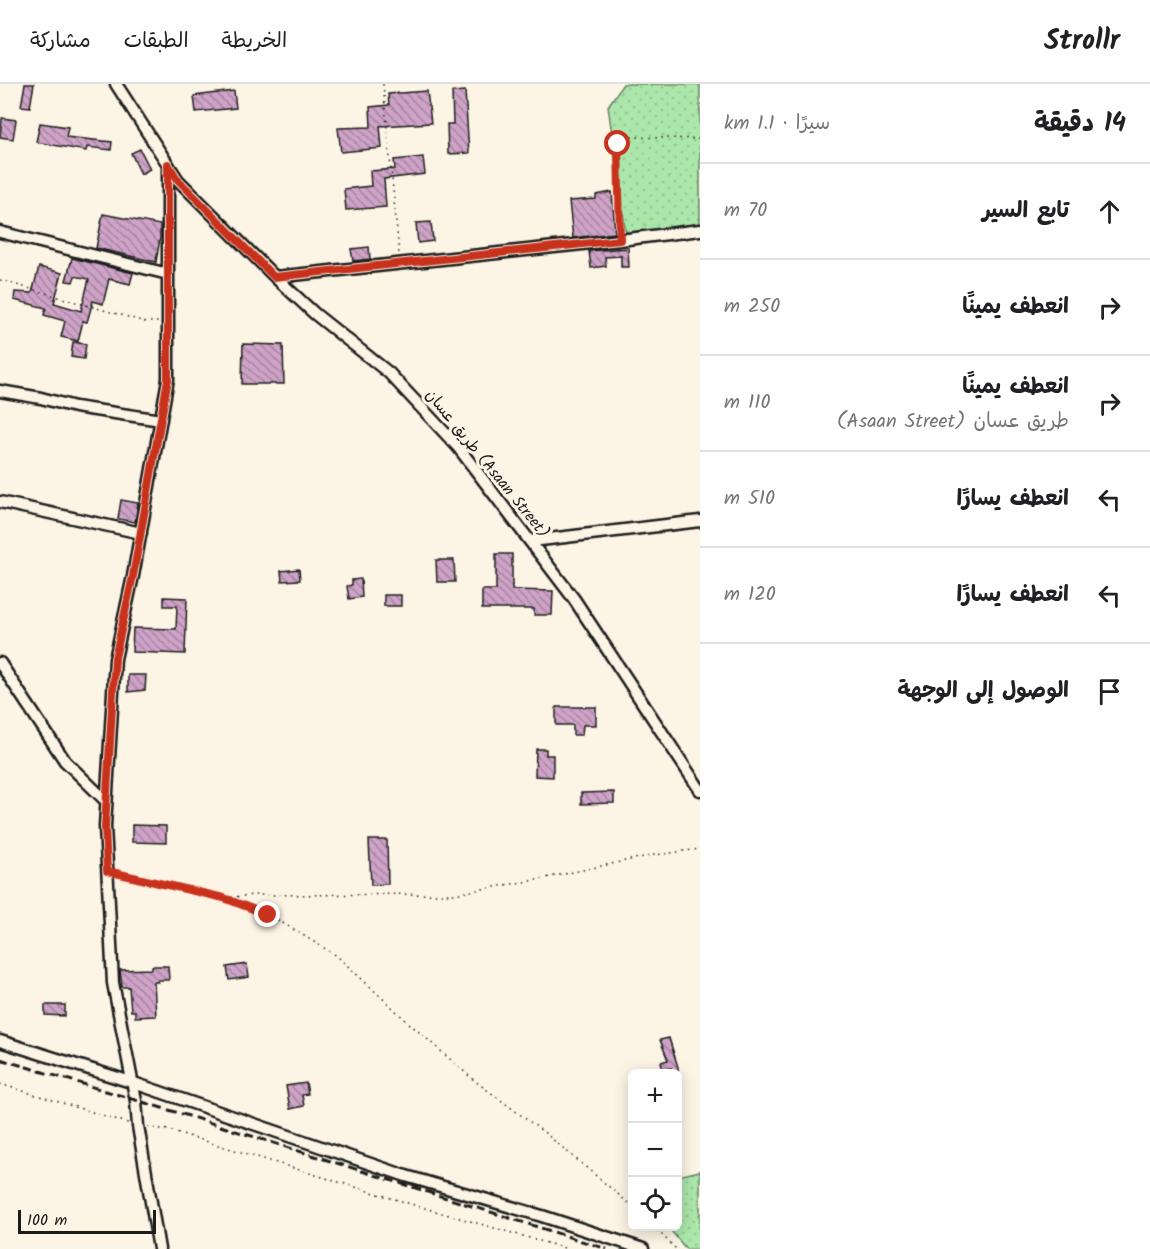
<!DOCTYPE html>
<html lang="ar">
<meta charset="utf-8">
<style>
:root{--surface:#fff;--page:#f6f6f6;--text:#202124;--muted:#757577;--line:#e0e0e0}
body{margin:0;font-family:Kalam,"Playpen Sans Arabic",sans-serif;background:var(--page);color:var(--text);direction:rtl}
.controls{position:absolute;right:18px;bottom:18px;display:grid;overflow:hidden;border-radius:9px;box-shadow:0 3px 15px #0003}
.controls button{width:54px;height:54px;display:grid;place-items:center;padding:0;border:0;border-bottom:2px solid var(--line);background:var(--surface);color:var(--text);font:30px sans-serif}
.scale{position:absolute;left:18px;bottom:15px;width:138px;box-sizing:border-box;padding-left:6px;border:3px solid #1c1c1c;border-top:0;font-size:16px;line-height:21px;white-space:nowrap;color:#1c1c1c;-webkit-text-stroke:4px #fcf5e5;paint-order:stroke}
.stop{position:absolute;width:18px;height:18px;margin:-14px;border:4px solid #c8321e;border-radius:50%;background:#fff}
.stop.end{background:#c8321e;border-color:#fff;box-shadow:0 2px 6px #0008}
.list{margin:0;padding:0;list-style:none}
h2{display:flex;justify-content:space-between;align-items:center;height:78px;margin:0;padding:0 24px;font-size:26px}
h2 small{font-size:20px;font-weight:400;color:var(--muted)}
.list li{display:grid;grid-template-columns:39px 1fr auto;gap:18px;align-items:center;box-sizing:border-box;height:96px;padding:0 24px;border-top:2px solid var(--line)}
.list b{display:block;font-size:22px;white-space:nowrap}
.list p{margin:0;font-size:20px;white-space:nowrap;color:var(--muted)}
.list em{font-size:20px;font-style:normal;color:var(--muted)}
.icon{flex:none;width:33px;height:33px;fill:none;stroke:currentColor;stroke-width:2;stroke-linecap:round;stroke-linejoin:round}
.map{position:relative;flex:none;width:700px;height:1165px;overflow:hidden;direction:ltr}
header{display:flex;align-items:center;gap:36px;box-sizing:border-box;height:84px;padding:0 30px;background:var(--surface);border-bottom:2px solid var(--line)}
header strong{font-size:28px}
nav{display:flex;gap:33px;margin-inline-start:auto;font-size:21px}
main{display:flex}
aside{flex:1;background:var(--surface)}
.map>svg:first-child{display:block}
.grass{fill:url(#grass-dots);stroke:#648164;stroke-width:1.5}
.building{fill:url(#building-back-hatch);stroke:#1c1c1c;stroke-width:1.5}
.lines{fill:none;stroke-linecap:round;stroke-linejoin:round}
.minor-casing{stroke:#1c1c1c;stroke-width:15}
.path{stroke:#1c1c1c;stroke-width:1.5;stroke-dasharray:1.5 4.5;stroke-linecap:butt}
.minor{stroke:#fcf5e5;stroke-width:10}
.rail{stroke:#1c1c1c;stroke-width:3;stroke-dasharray:9 4.5;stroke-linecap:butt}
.route{stroke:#c8321e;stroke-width:8}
.labels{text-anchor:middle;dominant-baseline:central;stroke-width:6;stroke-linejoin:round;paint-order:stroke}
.street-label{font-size:16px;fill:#1c1c1c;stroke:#fcf5e5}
</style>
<header>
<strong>Strollr</strong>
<nav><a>الخريطة</a><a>الطبقات</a><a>مشاركة</a></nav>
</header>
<main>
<aside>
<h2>14 دقيقة<small>سيرًا · 1.1 km</small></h2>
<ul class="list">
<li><svg class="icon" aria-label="ahead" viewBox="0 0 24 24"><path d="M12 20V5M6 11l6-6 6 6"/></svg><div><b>تابع السير</b></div><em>70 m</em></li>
<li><svg class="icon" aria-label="right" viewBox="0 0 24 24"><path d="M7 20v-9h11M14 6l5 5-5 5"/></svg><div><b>انعطف يمينًا</b></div><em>250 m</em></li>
<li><svg class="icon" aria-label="right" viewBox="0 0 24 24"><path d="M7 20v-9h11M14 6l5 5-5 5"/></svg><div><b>انعطف يمينًا</b><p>طريق عسان (Asaan Street)</p></div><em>110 m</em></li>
<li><svg class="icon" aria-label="left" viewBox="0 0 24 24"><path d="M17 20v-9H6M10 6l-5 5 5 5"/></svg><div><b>انعطف يسارًا</b></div><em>510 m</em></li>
<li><svg class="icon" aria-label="left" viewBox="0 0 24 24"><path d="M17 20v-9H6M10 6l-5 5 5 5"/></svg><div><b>انعطف يسارًا</b></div><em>120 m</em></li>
<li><svg class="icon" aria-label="arrive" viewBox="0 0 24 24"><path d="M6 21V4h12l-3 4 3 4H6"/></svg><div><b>الوصول إلى الوجهة</b></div></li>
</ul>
</aside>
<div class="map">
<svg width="700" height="1165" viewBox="0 0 700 1165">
<defs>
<pattern id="grass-dots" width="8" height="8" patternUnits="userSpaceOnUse" patternTransform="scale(1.5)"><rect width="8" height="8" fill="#abe6ab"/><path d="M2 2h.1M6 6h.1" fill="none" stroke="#93c593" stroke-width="1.8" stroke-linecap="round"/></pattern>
<pattern id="building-back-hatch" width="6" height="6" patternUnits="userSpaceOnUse" patternTransform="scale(1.5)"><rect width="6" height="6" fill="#cea3c7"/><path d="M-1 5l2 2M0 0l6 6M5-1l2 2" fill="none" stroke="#a684a1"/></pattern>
</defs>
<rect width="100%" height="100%" fill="#fcf5e5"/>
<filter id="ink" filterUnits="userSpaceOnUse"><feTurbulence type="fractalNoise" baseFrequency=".0167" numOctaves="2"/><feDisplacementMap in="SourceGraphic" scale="12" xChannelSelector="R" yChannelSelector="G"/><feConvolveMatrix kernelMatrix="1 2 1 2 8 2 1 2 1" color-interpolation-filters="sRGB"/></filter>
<g filter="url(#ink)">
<path class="grass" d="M 623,0 L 700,0 L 700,140 L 626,151 L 608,22 Z
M 700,1087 L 700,1165 L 686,1165 L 668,1143 L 678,1142 L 678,1092 Z"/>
<path class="building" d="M 25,0 L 34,0 L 30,23 L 21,22 Z
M 234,7 L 236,24 L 196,28 L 194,12 Z
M 427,7 L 431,39 L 380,42 L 382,64 L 341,68 L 338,44 L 371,43 L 370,23 L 389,21 L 388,10 Z
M 465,7 L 469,69 L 448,70 L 447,40 L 453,40 L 452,8 Z
M 2,34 L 16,36 L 13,55 L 0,53 Z
M 40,39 L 68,43 L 66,53 L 112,58 L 111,66 L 87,63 L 86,67 L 36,58 Z
M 140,65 L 150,85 L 141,90 L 131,69 Z
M 423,73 L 425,90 L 384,95 L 386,123 L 346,126 L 344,105 L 371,102 L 370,87 L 395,85 L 394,76 Z
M 612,108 L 615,149 L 573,154 L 569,117 L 596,115 L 596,111 Z
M 103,130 L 160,141 L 160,154 L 156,178 L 96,164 Z
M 431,138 L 433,157 L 418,159 L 416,139 Z
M 369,163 L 370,175 L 353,177 L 351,165 Z
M 628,164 L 629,183 L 621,183 L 621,172 L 605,173 L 606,182 L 591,184 L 589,167 Z
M 72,174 L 133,189 L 130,200 L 109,195 L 103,220 L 93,217 L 87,238 L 83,237 L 78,257 L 61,253 L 65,237 L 44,231 L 46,224 L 14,216 L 15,208 L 32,209 L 39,183 L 62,189 L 54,219 L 81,227 L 89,195 L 75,192 L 73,198 L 66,197 Z
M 73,258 L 86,260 L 84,275 L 71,273 Z
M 243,260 L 283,261 L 284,300 L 242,300 Z
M 121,416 L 138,419 L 135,438 L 118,435 Z
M 496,470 L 512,470 L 512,506 L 553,507 L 552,531 L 534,531 L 534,525 L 482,525 L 482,506 L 496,506 Z
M 436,476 L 454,476 L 455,498 L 437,498 Z
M 299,485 L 300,496 L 282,497 L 281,487 Z
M 361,495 L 362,513 L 349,515 L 347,502 L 352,501 L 352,496 Z
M 384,511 L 401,511 L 401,522 L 384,522 Z
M 164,513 L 187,514 L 185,570 L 132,568 L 133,544 L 176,545 L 177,522 L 164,522 Z
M 128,591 L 146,591 L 145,606 L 128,608 Z
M 556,623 L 596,623 L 596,641 L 583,641 L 582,651 L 573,651 L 573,641 L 556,641 Z
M 536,665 L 546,665 L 546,671 L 553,671 L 553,693 L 535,692 Z
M 614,708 L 614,719 L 581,720 L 581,709 Z
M 132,741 L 166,742 L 166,759 L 132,758 Z
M 369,756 L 387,756 L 388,800 L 371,801 Z
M 247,880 L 249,893 L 229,896 L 227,883 Z
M 152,882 L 168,882 L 169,896 L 158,896 L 158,898 L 154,898 L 156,932 L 135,933 L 135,927 L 131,927 L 129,903 L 122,903 L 120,886 L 152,885 Z
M 45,921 L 65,921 L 65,932 L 45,931 Z
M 669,954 L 678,983 L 678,989 L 675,990 L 673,990 L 671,984 L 663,987 L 661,978 L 668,976 L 660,956 Z
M 306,999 L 308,1010 L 302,1011 L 304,1022 L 290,1025 L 286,1002 Z"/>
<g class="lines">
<g class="minor-casing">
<path id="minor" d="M 116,0 L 178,96 L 275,193 L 315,230 L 389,289 L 458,363 L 574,515 L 700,706
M 0,148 L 168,190
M 275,193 L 620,156 L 700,146
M 0,307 L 41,314 L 75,323 L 161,336
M 0,418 L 141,449
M 532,457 L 700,437
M 0,579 L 65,677 L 106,717
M 0,957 L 131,998 L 406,1092 L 542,1132 L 643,1165
M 159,1165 L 138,1042 L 136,1017 L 113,899 L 105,742 L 115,575 L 133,492 L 168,295 L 168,80"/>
</g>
<path class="path" d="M 383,0 L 399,169
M 620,147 L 618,60 L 632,53 L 700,55
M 0,196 L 145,238 L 158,238
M 117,789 L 224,814 L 268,830 L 337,872 L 410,940 L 475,997 L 545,1049 L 632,1122
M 225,814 L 253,811 L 454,810 L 541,795 L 648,772 L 700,765
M 0,1000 L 128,1039
M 148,1043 L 169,1046 L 414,1121 L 568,1165
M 653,1142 L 676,1165"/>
<use href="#minor" class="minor"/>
<path class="rail" d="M 0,975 L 192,1033 L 607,1165"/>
</g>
</g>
<g class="lines" filter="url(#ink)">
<path class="route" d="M 268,831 L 224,814 L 107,787 L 105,742 L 115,574 L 133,492 L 168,295 L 168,80 L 178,96 L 274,193 L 620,156 L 618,60"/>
</g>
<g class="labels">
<g class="street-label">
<text transform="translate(487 380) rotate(51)">طريق عسان (Asaan Street)</text>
</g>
</g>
</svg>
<div class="controls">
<button>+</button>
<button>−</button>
<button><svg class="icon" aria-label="locate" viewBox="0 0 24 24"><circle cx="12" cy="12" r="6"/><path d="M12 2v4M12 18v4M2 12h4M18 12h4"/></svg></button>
</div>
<div class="scale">100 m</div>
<div class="stop" style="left:618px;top:60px"></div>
<div class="stop end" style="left:268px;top:831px"></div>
</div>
</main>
